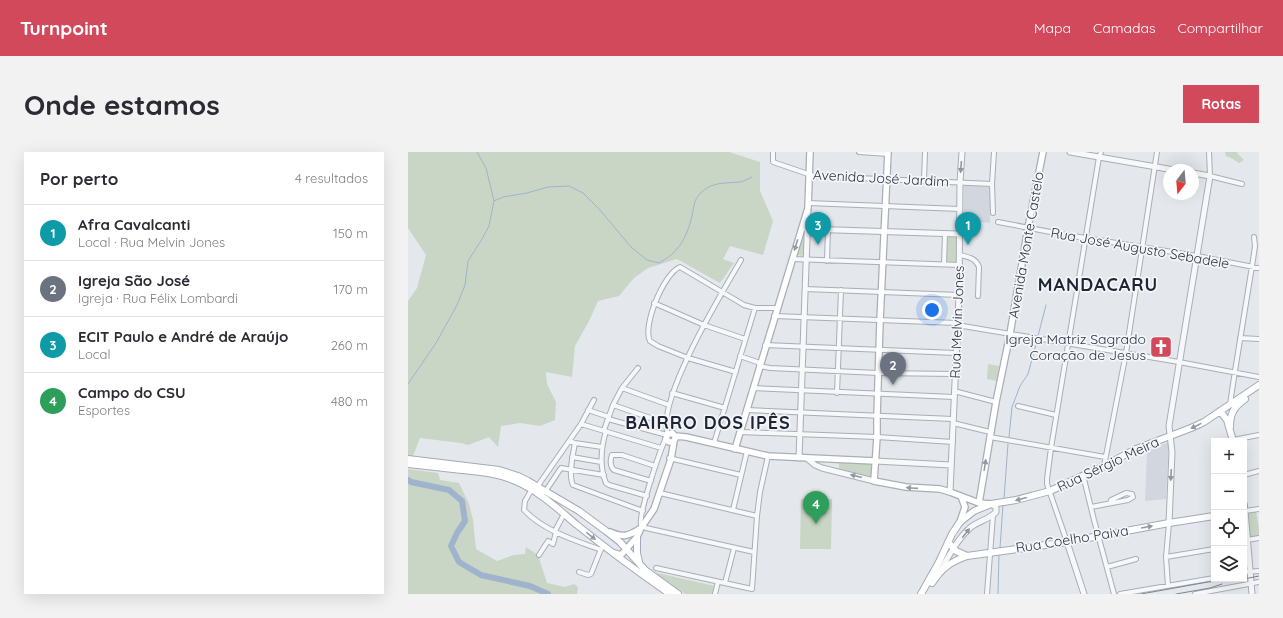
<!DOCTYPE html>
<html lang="pt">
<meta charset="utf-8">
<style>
:root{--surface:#fff;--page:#f2f2f3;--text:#2b2b33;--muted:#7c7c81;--line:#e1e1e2;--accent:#d1495b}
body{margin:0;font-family:Quicksand,sans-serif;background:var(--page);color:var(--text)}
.controls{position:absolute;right:12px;bottom:12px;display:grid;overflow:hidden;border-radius:0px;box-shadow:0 4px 16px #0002}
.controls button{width:36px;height:36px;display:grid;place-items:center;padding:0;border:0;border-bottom:1px solid var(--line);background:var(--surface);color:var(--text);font:20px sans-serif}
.compass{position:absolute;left:755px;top:12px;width:36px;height:36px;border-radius:50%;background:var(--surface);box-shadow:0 4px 16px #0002;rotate:196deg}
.you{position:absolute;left:524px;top:158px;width:14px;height:14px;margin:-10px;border:3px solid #fff;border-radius:50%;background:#1a73e8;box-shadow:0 0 0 6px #1a73e833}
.badge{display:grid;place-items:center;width:26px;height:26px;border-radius:50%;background:var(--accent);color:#fff;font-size:13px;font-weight:700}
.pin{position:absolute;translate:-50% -33px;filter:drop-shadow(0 1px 2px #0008)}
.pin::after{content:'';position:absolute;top:21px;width:14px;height:12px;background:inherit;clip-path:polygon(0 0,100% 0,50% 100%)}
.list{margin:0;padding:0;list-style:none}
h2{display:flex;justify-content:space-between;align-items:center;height:52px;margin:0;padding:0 16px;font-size:17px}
h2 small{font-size:13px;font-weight:400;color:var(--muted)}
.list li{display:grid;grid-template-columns:26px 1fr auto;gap:12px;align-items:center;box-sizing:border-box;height:56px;padding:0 16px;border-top:1px solid var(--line)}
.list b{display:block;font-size:15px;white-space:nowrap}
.list p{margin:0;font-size:13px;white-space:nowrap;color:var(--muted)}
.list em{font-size:13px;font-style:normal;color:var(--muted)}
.icon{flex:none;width:22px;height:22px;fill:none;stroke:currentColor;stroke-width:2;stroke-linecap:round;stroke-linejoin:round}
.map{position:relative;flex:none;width:851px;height:442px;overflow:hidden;border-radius:0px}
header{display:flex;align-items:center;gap:24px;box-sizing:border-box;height:56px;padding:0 20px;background:var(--accent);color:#fff}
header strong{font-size:19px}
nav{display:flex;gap:22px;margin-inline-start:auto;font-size:14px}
.intro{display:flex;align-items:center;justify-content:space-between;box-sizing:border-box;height:96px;padding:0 24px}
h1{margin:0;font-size:28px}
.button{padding:10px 18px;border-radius:0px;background:var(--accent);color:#fff;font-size:14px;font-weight:700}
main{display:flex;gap:24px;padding:0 24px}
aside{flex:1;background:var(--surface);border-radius:0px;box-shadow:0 4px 16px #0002}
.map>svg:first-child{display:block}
.built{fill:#d2d6de}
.green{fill:#c9d6c5}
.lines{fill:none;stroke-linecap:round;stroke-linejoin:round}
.stream{stroke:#9fb4cc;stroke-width:1}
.river{stroke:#9fb4cc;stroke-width:6}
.minor-casing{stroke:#a9aeb7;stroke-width:6}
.tertiary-casing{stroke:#a9aeb7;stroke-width:7}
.secondary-casing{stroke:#a9aeb7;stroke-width:8}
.primary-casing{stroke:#a3abb8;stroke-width:8}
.minor{stroke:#f7f8fa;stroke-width:4}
.tertiary{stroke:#f7f8fa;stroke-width:5}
.secondary{stroke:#fff;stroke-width:5.5}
.primary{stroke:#fff;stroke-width:6}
.tram{stroke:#7d8696;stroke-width:1}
.oneway{fill:#9196a0}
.oneway2{fill:#959aa2}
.labels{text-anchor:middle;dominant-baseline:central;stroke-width:3.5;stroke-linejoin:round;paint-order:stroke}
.street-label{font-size:14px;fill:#2b3445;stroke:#f4f6f9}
.poi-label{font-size:14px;fill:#2b3445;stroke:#f4f6f9;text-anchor:end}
.district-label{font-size:18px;font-weight:bold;letter-spacing:1px;fill:#1d2536;stroke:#f4f6f9}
</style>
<header>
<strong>Turnpoint</strong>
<nav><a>Mapa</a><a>Camadas</a><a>Compartilhar</a></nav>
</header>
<div class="intro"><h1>Onde estamos</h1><a class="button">Rotas</a></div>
<main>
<aside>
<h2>Por perto<small>4 resultados</small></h2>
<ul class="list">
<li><span class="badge" style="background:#0f9aa8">1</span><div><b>Afra Cavalcanti</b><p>Local · Rua Melvin Jones</p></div><em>150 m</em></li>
<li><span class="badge" style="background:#6b7280">2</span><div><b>Igreja São José</b><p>Igreja · Rua Félix Lombardi</p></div><em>170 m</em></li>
<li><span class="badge" style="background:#0f9aa8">3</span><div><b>ECIT Paulo e André de Araújo</b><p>Local</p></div><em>260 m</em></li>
<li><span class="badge" style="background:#2e9e5b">4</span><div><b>Campo do CSU</b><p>Esportes</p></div><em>480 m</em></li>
</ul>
</aside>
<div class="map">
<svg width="851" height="442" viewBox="0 0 851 442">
<rect width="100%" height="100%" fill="#e4e7ec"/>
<path class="built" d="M 556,33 L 582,35 L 582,71 L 556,68 Z
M 761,290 L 758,347 L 737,349 L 739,299 Z"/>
<path class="green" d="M 0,0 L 321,0 L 352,10 L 352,39 L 365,69 L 355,103 L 322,94 L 315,107 L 326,111 L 312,131 L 269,107 L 240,116 L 226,126 L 211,144 L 190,149 L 181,169 L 167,194 L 164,225 L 138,220 L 139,232 L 148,250 L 147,268 L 132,274 L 112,271 L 93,274 L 90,295 L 81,285 L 60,293 L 53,291 L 12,286 L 5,304 L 0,303 L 0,149 L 9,136 L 18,103 L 0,76 Z
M 817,0 L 830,0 L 829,1 L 836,8 L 831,11 L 825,7 L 818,4 Z
M 395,78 L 397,80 L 397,104 L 387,103 Z
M 537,82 L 551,83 L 552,113 L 536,112 Z
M 580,212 L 591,214 L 589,229 L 579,227 Z
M 431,309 L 466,311 L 464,327 L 431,319 Z
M 0,317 L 30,321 L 32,328 L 51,331 L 61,352 L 65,368 L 68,397 L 89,409 L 106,403 L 117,402 L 118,395 L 130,403 L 139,431 L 157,435 L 166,432 L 170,435 L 169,442 L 0,442 Z
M 393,347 L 424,347 L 423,397 L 392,397 Z
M 848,359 L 851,376 L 851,387 L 841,389 L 839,361 Z
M 245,420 L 307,434 L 306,442 L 277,442 Z"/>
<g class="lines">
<path class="stream" d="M 86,49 L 95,45 L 119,41 L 140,35 L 161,34 L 175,41 L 192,58 L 223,95 L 239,108 L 251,111 C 269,102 278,87 283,68 C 287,53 284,46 299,36 C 308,30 322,31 332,30 C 336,29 340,27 344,25
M 630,184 L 638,153
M 0,232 L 28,191 L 49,153 L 57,133 L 60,109 L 74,87 L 81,74 L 86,49 L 78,16 L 69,0
M 601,285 L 604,255 L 612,234 L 620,222 L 629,189
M 596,347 L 600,292
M 592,396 L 595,353
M 590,442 L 591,403"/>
<path class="river" d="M 0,328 L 3,330 L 41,338 L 54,349 L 57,369 L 49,381 L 43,394 L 51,410 L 73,423 L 122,434 L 140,442"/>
<g class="minor-casing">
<path id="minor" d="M 365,0 L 365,10 L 406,24 L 584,32
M 451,0 L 480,2
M 801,0 L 802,24 L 834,32
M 516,28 L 517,0
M 400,51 L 552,57
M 585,61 L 584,32 L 586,0
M 590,70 L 653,82 L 789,104 L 851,116
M 552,103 C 560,105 568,106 571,115 L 570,144
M 384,107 L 552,113
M 419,109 L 420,77
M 536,112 L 537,82
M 397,137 L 551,143
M 246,151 L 296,173 L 337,187
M 366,164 L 549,171
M 549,173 L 771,210 L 851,225
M 832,186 L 851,187
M 357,193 L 547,201
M 332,204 L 352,211
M 351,214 L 362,216 L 470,221 L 547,222
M 328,220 L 280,206 L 250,194 L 242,189 C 234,174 256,121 272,115 L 336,153 L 347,156 L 369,156
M 214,236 L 261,253
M 345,236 L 546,245
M 546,239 L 588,250
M 264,241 L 317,256
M 429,241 L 433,138
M 822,252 L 827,219 L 845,108 L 847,94 L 846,85
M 205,253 L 257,271
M 610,254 L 648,263
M 180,258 L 201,265
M 339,258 L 545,267
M 200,267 L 259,283
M 545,271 L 582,280
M 173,272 L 253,296
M 196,278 L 205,253 L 214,236 L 230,216
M 198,279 C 193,296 191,314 198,331 L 201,333 L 239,344
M 332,280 L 469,285 L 545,290
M 260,282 C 247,250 315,139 333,108
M 582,285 L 697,305
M 258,286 C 252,298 230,363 233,373 L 238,376 L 346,400
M 161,289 L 167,291 C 165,302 160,323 165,333 L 235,359
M 820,289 L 851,283
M 167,291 L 194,295
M 306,291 L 347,156
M 164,305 L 193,310
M 261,306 L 333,323
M 696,314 L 718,201 L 749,0
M 675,323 L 686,368 L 706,442
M 836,323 L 851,319
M 243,329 L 206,318 C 202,315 202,307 204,303 L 214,303 L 247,314
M 129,335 L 173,272 L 186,248
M 124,337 L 117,349 L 116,358 C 136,379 166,388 193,398
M 137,340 L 153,316 L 196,323
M 252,341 L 349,364
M 683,355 L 720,348 L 725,345 L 724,342 L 718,341 L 703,348 L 702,351
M 325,358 L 339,299
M 837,359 L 851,357
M 147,379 L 156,362
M 839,388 L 851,386
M 659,390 L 639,332 L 639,327 L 643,296 L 691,5 L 693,0
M 131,403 L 140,389 L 145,392 L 148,380
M 758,405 L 806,397
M 699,415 L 728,407
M 248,416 L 344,437 L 349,364 L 352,340 L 360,304
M 171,420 L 180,423 L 183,422 L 193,397
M 836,420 L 851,419
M 317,431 L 326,396
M 760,434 L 758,405 L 761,371
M 307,442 L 310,430
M 579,442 L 585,363
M 712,442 L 806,426
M 787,442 L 851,430"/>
</g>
<g class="tertiary-casing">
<path id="tertiary" d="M 662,0 L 766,18
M 398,77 L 551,82
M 391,306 L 400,59
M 400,307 L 407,313 L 414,316 L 466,329
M 467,309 L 543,313
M 542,340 L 551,143 L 552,30 L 554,0
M 837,359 L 844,442
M 761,371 L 764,300 L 761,274 L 802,24 L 785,21
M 659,390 L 676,442
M 532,419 C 541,404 550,386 563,375 C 571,369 582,367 588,360 L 588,355 L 583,352"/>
</g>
<g class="secondary-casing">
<path id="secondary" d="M 480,0 L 472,169 L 469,264 L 469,285 L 466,329 L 498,335 L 532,337 L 542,340 L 571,351 L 583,352
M 267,284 L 267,287 L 265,290 L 261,290 L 258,287 L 259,283 L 264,281 L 267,284 L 278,285 L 360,304 L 467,309
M 327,297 L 400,56 L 402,0
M 571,351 L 588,250 L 602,182 L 620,76 L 635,0
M 552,370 L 557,355 L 553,344
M 202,380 C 215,386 221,384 233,376
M 206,401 L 213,403 L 229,385 L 233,376 L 246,357 L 263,307 L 266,289"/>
</g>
<g class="primary-casing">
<path id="primary" d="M 812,259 L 819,268 L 825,289
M 822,275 C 822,261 826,255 837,247
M 0,307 L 91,318 L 110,324 L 120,329 L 171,359 L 198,379 L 212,390 L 237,418 L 270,442
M 0,312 C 18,314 36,316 54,318 C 71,320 89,321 105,328 C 130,338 149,356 169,373 C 199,397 230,420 262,442
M 836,353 L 836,359
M 229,385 L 229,401 L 231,410
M 540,390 L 548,399 L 559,404
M 524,431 C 534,416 542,410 559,404 L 659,390 L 761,371 L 806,364
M 513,442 L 531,410 L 544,382 L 552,370 L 566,359 L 583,352 L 608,348 L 642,339 L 696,314 L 728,297 L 783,276 L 796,270 L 851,233"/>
</g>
<use href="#minor" class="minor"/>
<use href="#tertiary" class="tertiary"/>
<use href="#secondary" class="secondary"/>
<use href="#primary" class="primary"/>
<path class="tram" d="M 836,427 L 851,424
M 733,442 L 800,430 L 834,427
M 768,442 L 802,436 L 814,432"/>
</g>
<defs><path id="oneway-solid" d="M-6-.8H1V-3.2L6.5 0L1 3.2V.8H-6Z"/></defs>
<g class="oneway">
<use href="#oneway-solid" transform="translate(553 15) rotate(94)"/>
<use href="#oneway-solid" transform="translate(763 323) rotate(93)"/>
<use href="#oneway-solid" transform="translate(448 324) rotate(-166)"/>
<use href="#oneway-solid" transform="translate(558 381) rotate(-51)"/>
</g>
<g class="oneway2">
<use href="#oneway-solid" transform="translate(388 93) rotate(107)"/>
<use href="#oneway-solid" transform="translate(788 274) rotate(154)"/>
<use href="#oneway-solid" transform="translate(577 313) rotate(-81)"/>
<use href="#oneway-solid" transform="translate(504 336) rotate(-176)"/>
<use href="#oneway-solid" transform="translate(613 347) rotate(165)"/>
<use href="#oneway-solid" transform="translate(739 375) rotate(-10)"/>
<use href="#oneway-solid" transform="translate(183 384) rotate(38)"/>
</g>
<defs>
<g id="church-square" transform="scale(1.15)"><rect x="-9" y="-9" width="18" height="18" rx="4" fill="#d1495b" stroke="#f4f6f9"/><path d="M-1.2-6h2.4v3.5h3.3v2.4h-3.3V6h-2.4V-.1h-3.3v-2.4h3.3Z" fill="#fff"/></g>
</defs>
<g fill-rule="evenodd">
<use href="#church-square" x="753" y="195"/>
</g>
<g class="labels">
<g class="street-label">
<text transform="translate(473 26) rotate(3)">Avenida José Jardim</text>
<text transform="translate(618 93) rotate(-80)">Avenida Monte Castelo</text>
<text transform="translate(732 96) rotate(10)">Rua José Augusto Sebadele</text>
<text transform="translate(549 170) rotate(-88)">Rua Melvin Jones</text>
<text transform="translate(700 312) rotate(-25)">Rua Sérgio Meira</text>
<text transform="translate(664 387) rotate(-9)">Rua Coelho Paiva</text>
</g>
<g class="poi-label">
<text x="738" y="187">Igreja Matriz Sagrado<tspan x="738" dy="16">Coração de Jesus</tspan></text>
</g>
<g class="district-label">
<text x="690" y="132">MANDACARU</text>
<text x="300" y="270">BAIRRO DOS IPÊS</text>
</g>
</g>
</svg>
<div class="controls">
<button>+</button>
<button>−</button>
<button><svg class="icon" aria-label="locate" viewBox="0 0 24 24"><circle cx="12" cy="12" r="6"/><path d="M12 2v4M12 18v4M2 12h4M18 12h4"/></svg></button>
<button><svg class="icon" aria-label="layers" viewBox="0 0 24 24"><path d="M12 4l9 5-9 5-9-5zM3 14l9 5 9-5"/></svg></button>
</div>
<svg class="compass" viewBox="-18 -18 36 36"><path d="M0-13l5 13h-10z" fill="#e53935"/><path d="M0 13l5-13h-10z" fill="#7c7c81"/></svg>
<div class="you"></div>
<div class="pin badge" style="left:560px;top:93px;background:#0f9aa8">1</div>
<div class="pin badge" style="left:485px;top:233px;background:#6b7280">2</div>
<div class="pin badge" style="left:410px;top:93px;background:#0f9aa8">3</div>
<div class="pin badge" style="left:408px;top:372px;background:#2e9e5b">4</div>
</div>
</main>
